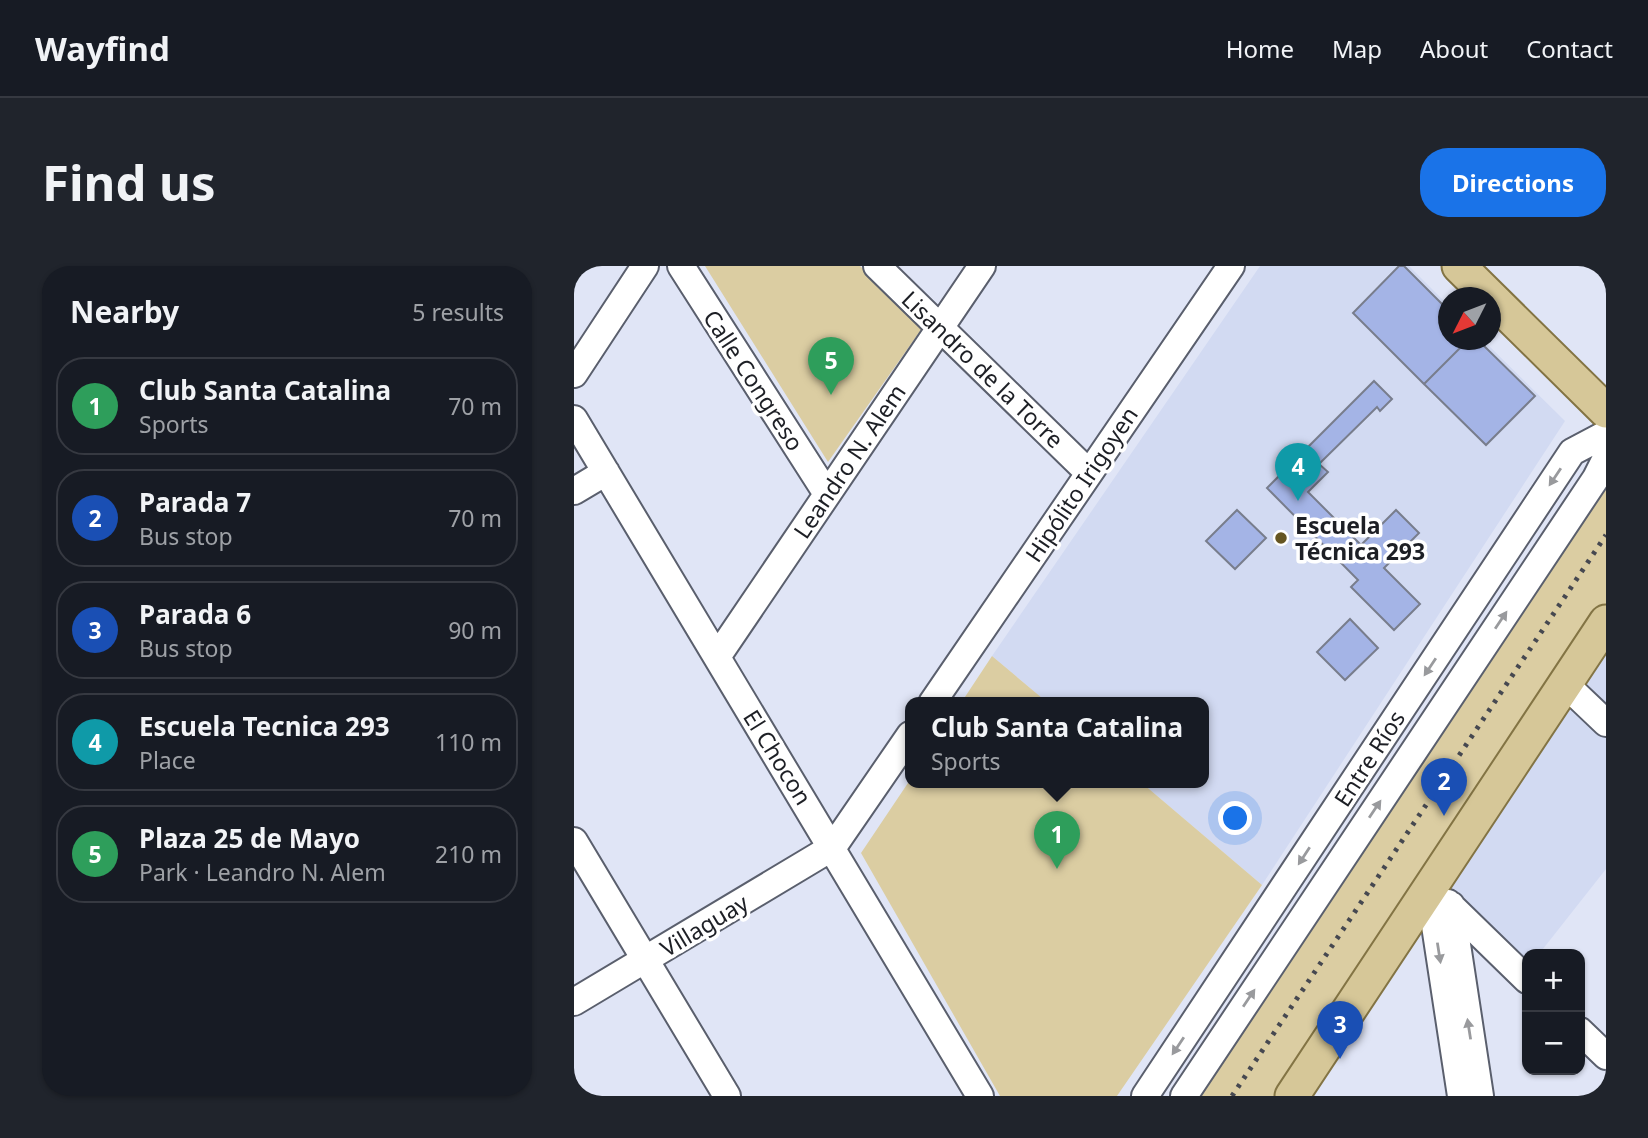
<!DOCTYPE html>
<meta charset="utf-8">
<style>
:root{--surface:#171b24;--page:#20242c;--text:#f1f3f6;--muted:#9ea1a6;--line:#363941;--accent:#1a73e8}
body{margin:0;font-family:"Noto Sans",sans-serif;background:var(--page);color:var(--text)}
.controls{position:absolute;right:21px;bottom:21px;display:grid;overflow:hidden;border-radius:14px;box-shadow:0 2px 5px #0004}
.controls button{width:63px;height:63px;display:grid;place-items:center;padding:0;border:0;border-bottom:2px solid var(--line);background:var(--surface);color:var(--text);font:35px sans-serif}
.compass{position:absolute;left:864px;top:21px;width:63px;height:63px;border-radius:50%;background:var(--surface);box-shadow:0 2px 5px #0004;rotate:228deg}
.you{position:absolute;left:662px;top:553px;width:24px;height:24px;margin:-18px;border:5px solid #fff;border-radius:50%;background:#1a73e8;box-shadow:0 0 0 10px #1a73e833}
.badge{display:grid;place-items:center;width:46px;height:46px;border-radius:50%;background:var(--accent);color:#fff;font-size:23px;font-weight:700}
.pin{position:absolute;translate:-50% -58px;filter:drop-shadow(0 2px 4px #0008)}
.pin::after{content:'';position:absolute;top:37px;width:24px;height:21px;background:inherit;clip-path:polygon(0 0,100% 0,50% 100%)}
.popup{position:absolute;left:331px;top:431px;width:304px;height:91px;box-sizing:border-box;display:grid;place-content:center;border-radius:14px;background:var(--surface);filter:drop-shadow(0 2px 5px #0005);font-size:23px;white-space:nowrap;color:var(--muted)}
.popup b{font-size:26px;color:var(--text)}
.popup::after{content:'';position:absolute;left:50%;top:100%;margin-left:-14px;border:14px solid transparent;border-top-color:var(--surface)}
.list{margin:0;padding:0;list-style:none}
h2{display:flex;justify-content:space-between;align-items:center;height:91px;margin:0;padding:0 28px;font-size:30px}
h2 small{font-size:23px;font-weight:400;color:var(--muted)}
.list li{display:grid;grid-template-columns:46px 1fr auto;gap:21px;align-items:center;box-sizing:border-box;height:98px;margin:0 14px 14px;padding:0 14px;border:2px solid var(--line);border-radius:28px}
.list b{display:block;font-size:26px;white-space:nowrap}
.list p{margin:0;font-size:23px;white-space:nowrap;color:var(--muted)}
.list em{font-size:23px;font-style:normal;color:var(--muted)}
.map{position:relative;flex:none;width:1032px;height:830px;overflow:hidden;border-radius:28px}
header{display:flex;align-items:center;gap:42px;box-sizing:border-box;height:98px;padding:0 35px;background:var(--surface);border-bottom:2px solid var(--line)}
header strong{font-size:33px}
nav{display:flex;gap:38px;margin-inline-start:auto;font-size:24px}
.intro{display:flex;align-items:center;justify-content:space-between;box-sizing:border-box;height:168px;padding:0 42px}
h1{margin:0;font-size:49px}
.button{padding:18px 32px;border-radius:28px;background:var(--accent);color:#fff;font-size:24px;font-weight:700}
main{display:flex;gap:42px;padding:0 42px}
aside{flex:1;background:var(--surface);border-radius:28px;box-shadow:0 2px 5px #0004}
.map>svg:first-child{display:block}
.built{fill:#d2daf2}
.green{fill:#dbcda2}
.building{fill:#a4b4e6;stroke:#787d8c;stroke-width:2}
.lines{fill:none;stroke-linecap:round;stroke-linejoin:round}
.minor-casing{stroke:#5a5f6d;stroke-width:30}
.major-casing{stroke:#837444;stroke-width:37}
.minor{stroke:#fff;stroke-width:26}
.major{stroke:#d6c798;stroke-width:33}
.rail{stroke:#464850;stroke-width:5;stroke-dasharray:3.5 7;stroke-linecap:butt}
.oneway{fill:#999a9d}
.poi-dot{fill:#655522;stroke:#fff;stroke-width:2.5}
.labels{text-anchor:middle;dominant-baseline:central;stroke-width:7;stroke-linejoin:round;paint-order:stroke}
.street-label{font-size:23px;fill:#1d1f25;stroke:#fff}
.poi-label{font-size:23px;font-weight:bold;fill:#1d1f25;stroke:#fff;text-anchor:start}
</style>
<header>
<strong>Wayfind</strong>
<nav><a>Home</a><a>Map</a><a>About</a><a>Contact</a></nav>
</header>
<div class="intro"><h1>Find us</h1><a class="button">Directions</a></div>
<main>
<aside>
<h2>Nearby<small>5 results</small></h2>
<ul class="list">
<li><span class="badge" style="background:#2e9e5b">1</span><div><b>Club Santa Catalina</b><p>Sports</p></div><em>70 m</em></li>
<li><span class="badge" style="background:#1a4fb4">2</span><div><b>Parada 7</b><p>Bus stop</p></div><em>70 m</em></li>
<li><span class="badge" style="background:#1a4fb4">3</span><div><b>Parada 6</b><p>Bus stop</p></div><em>90 m</em></li>
<li><span class="badge" style="background:#0f9aa8">4</span><div><b>Escuela Tecnica 293</b><p>Place</p></div><em>110 m</em></li>
<li><span class="badge" style="background:#2e9e5b">5</span><div><b>Plaza 25 de Mayo</b><p>Park · Leandro N. Alem</p></div><em>210 m</em></li>
</ul>
</aside>
<div class="map">
<svg width="1032" height="830" viewBox="0 0 1032 830">
<rect width="100%" height="100%" fill="#e0e5f6"/>
<path class="built" d="M 686,0 L 835,0 L 874,39 L 874,74 L 909,74 L 991,155 L 688,619 L 568,517 L 630,517 L 630,437 L 474,437 L 418,390 Z
M 1032,352 L 1032,603 L 965,688 L 953,688 L 953,703 L 855,620 Z"/>
<path class="green" d="M 131,0 L 286,0 L 349,61 L 254,196 Z
M 1032,192 L 1032,356 L 718,830 L 610,830 Z
M 418,390 L 474,437 L 387,437 Z
M 336,514 L 336,517 L 568,517 L 688,619 L 543,830 L 426,830 L 287,587 Z"/>
<path class="building" d="M 825,0 L 830,0 L 874,44 L 874,74 L 894,74 L 850,118 L 779,47 Z
M 894,74 L 904,74 L 961,130 L 912,179 L 850,118 Z
M 800,115 L 818,133 L 806,145 L 803,141 L 745,198 L 754,206 L 734,226 L 787,279 L 822,244 L 845,267 L 810,302 L 846,338 L 820,364 L 777,321 L 784,314 L 693,222 Z
M 663,244 L 692,272 L 661,303 L 632,275 Z
M 776,353 L 804,382 L 771,414 L 743,386 Z"/>
<g class="lines">
<g class="minor-casing">
<path id="minor" d="M 107,0 L 253,228
M 303,0 L 515,207
M 0,108 L 71,0
M 0,153 L 406,830
M 0,225 L 32,206
M 143,391 L 408,0
M 991,418 L 1032,457
M 358,437 L 657,0
M 0,575 L 153,830
M 855,620 L 887,830
M 874,637 L 953,714
M 877,639 L 906,830
M 0,736 L 259,581 L 336,469
M 1006,765 L 1032,790
M 571,830 L 998,186 L 1032,168
M 610,830 L 1022,212 L 1032,192"/>
</g>
<g class="major-casing">
<path id="major" d="M 885,0 L 1032,145
M 718,830 L 1032,356"/>
</g>
<use href="#minor" class="minor"/>
<use href="#major" class="major"/>
<path class="rail" d="M 658,830 L 1032,269"/>
</g>
<defs><path id="oneway-solid" d="M-6-.8H1V-3.2L6.5 0L1 3.2V.8H-6Z" transform="scale(1.75)"/></defs>
<g class="oneway">
<use href="#oneway-solid" transform="translate(981 211) rotate(124)"/>
<use href="#oneway-solid" transform="translate(927 354) rotate(-56)"/>
<use href="#oneway-solid" transform="translate(856 401) rotate(124)"/>
<use href="#oneway-solid" transform="translate(801 543) rotate(-56)"/>
<use href="#oneway-solid" transform="translate(730 590) rotate(123)"/>
<use href="#oneway-solid" transform="translate(865 687) rotate(81)"/>
<use href="#oneway-solid" transform="translate(675 732) rotate(-56)"/>
<use href="#oneway-solid" transform="translate(895 763) rotate(-99)"/>
<use href="#oneway-solid" transform="translate(604 780) rotate(124)"/>
</g>
<circle class="poi-dot" cx="707" cy="272" r="7"/>
<g class="labels">
<g class="street-label">
<text transform="translate(409 103) rotate(44)">Lisandro de la Torre</text>
<text transform="translate(180 114) rotate(57)">Calle Congreso</text>
<text transform="translate(275 195) rotate(-56)">Leandro N. Alem</text>
<text transform="translate(507 218) rotate(-56)">Hipólito Irigoyen</text>
<text transform="translate(204 491) rotate(58)">El Chocon</text>
<text transform="translate(795 492) rotate(-57)">Entre Ríos</text>
<text transform="translate(130 659) rotate(-31)">Villaguay</text>
</g>
<g class="poi-label">
<text x="721" y="259">Escuela<tspan x="721" dy="26">Técnica 293</tspan></text>
</g>
</g>
</svg>
<div class="controls">
<button>+</button>
<button>−</button>
</div>
<svg class="compass" viewBox="-18 -18 36 36"><path d="M0-13l5 13h-10z" fill="#e53935"/><path d="M0 13l5-13h-10z" fill="#9ea1a6"/></svg>
<div class="you"></div>
<div class="pin badge" style="left:483px;top:603px;background:#2e9e5b">1</div>
<div class="popup"><b>Club Santa Catalina</b>Sports</div>
<div class="pin badge" style="left:870px;top:550px;background:#1a4fb4">2</div>
<div class="pin badge" style="left:766px;top:793px;background:#1a4fb4">3</div>
<div class="pin badge" style="left:724px;top:235px;background:#0f9aa8">4</div>
<div class="pin badge" style="left:257px;top:129px;background:#2e9e5b">5</div>
</div>
</main>
